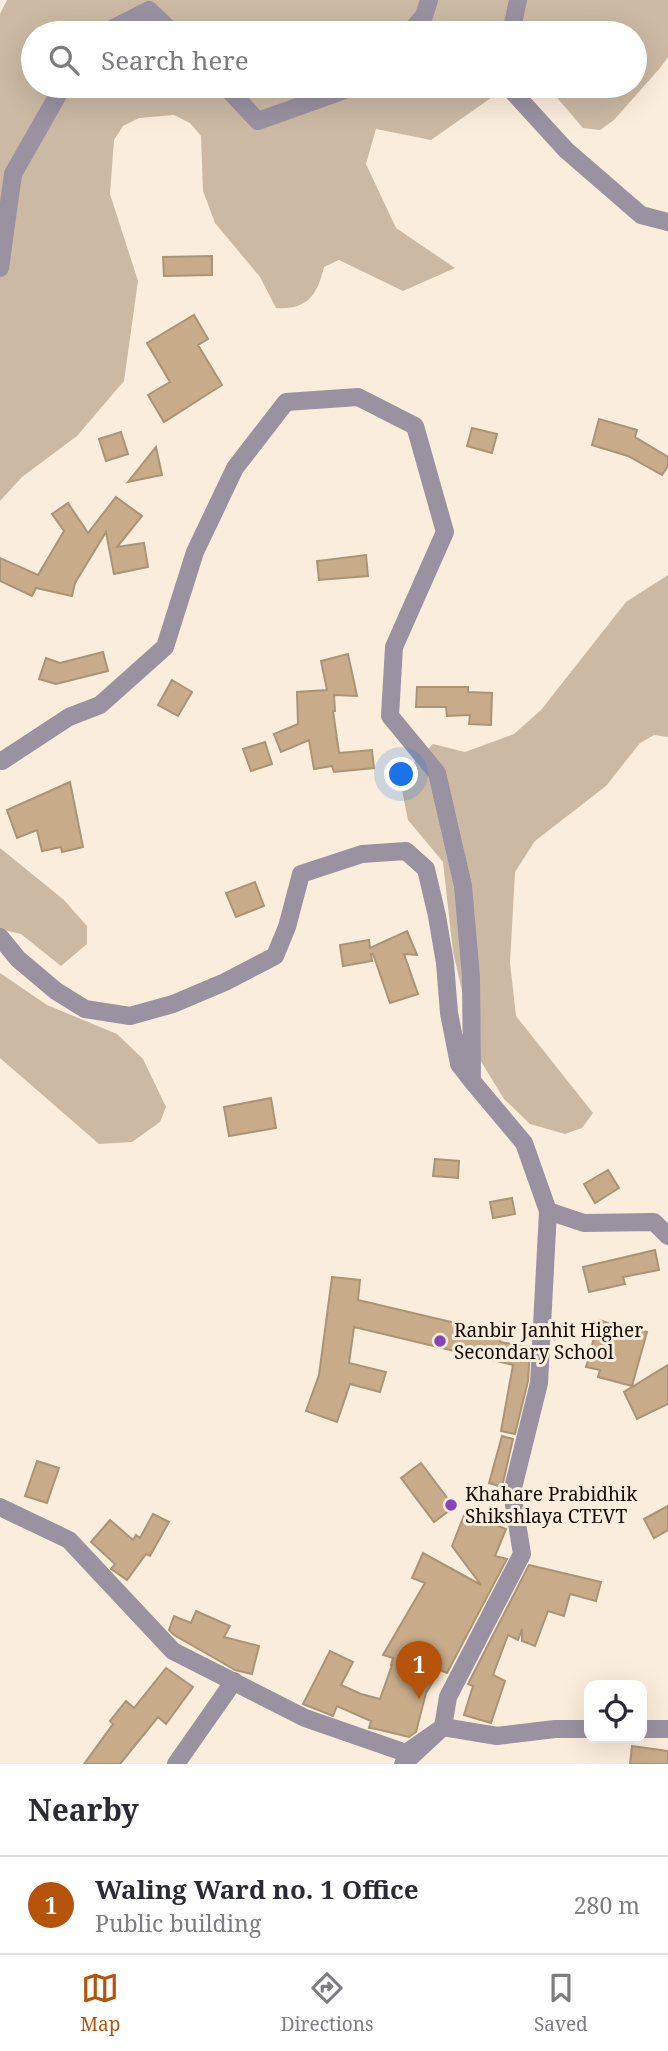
<!DOCTYPE html>
<style>
:root{--surface:#fff;--page:#f2f2f3;--text:#2b2b33;--muted:#7c7c81;--line:#e1e1e2;--accent:#b45309}
body{margin:0;font-family:"Noto Serif",serif;background:var(--page);color:var(--text)}
.controls{position:absolute;right:21px;bottom:21px;display:grid;overflow:hidden;border-radius:14px;box-shadow:0 7px 28px #0002}
.controls button{width:63px;height:63px;display:grid;place-items:center;padding:0;border:0;border-bottom:2px solid var(--line);background:var(--surface);color:var(--text);font:35px sans-serif}
.you{position:absolute;left:402px;top:775px;width:24px;height:24px;margin:-18px;border:5px solid #fff;border-radius:50%;background:#1a73e8;box-shadow:0 0 0 10px #1a73e833}
.badge{display:grid;place-items:center;width:46px;height:46px;border-radius:50%;background:var(--accent);color:#fff;font-size:23px;font-weight:700}
.pin{position:absolute;translate:-50% -58px;filter:drop-shadow(0 2px 4px #0008)}
.pin::after{content:'';position:absolute;top:37px;width:24px;height:21px;background:inherit;clip-path:polygon(0 0,100% 0,50% 100%)}
.list{margin:0;padding:0;list-style:none}
h2{display:flex;justify-content:space-between;align-items:center;height:91px;margin:0;padding:0 28px;font-size:30px}
h2 small{font-size:23px;font-weight:400;color:var(--muted)}
.list li{display:grid;grid-template-columns:46px 1fr auto;gap:21px;align-items:center;box-sizing:border-box;height:98px;padding:0 28px;border-top:2px solid var(--line)}
.list b{display:block;font-size:26px;white-space:nowrap}
.list p{margin:0;font-size:23px;white-space:nowrap;color:var(--muted)}
.list em{font-size:23px;font-style:normal;color:var(--muted)}
.icon{flex:none;width:38px;height:38px;fill:none;stroke:currentColor;stroke-width:2;stroke-linecap:round;stroke-linejoin:round}
.map{position:relative;flex:none;width:668px;height:1764px;overflow:hidden}
.search{position:absolute;background:var(--surface);box-shadow:0 7px 28px #0002;left:21px;right:21px;top:21px;height:77px;display:flex;align-items:center;gap:18px;box-sizing:border-box;padding:0 24px;border-radius:38px;color:var(--muted);font-size:26px}
.sheet{height:189px;background:var(--surface)}
nav{display:flex;justify-content:space-around;align-items:center;box-sizing:border-box;height:98px;border-top:2px solid var(--line);background:var(--surface);font-size:19px;color:var(--muted)}
nav a{display:grid;justify-items:center;gap:4px}
nav .on{color:var(--accent)}
.map>svg:first-child{display:block}
.green{fill:#cbb9a3}
.building{fill:#c8ac8a;stroke:#aa9478;stroke-width:2}
.lines{fill:none;stroke-linecap:round;stroke-linejoin:round}
.minor{stroke:#9a91a1;stroke-width:18}
.tertiary{stroke:#9a91a1;stroke-width:18}
.poi-dot{fill:#8945b8;stroke:#fbeddb;stroke-width:2.5}
.labels{text-anchor:middle;dominant-baseline:central;stroke-width:6;stroke-linejoin:round;paint-order:stroke}
.poi-label{font-size:19px;fill:#130b03;stroke:#fbeddb;text-anchor:start}
</style>
<div class="map">
<svg width="668" height="1764" viewBox="0 0 668 1764">
<rect width="100%" height="100%" fill="#fbeddb"/>
<path class="green" d="M 7,0 L 668,0 L 668,57 L 660,68 L 614,120 L 600,130 L 583,128 L 547,86 L 635,86 L 635,33 L 33,33 L 33,86 L 508,86 L 431,140 L 376,129 L 366,164 L 396,228 L 455,268 L 403,291 L 339,260 L 324,267 C 317,296 307,310 276,308 L 260,277 L 215,223 L 203,191 L 201,136 L 190,123 L 174,115 L 139,118 L 123,126 L 114,140 L 110,194 L 138,281 L 124,381 L 77,436 L 22,477 L 0,501 L 0,14 Z
M 668,575 L 668,737 L 654,735 L 640,743 L 606,786 L 535,841 L 515,872 L 510,963 L 516,1016 L 593,1113 L 582,1128 L 565,1134 L 530,1124 L 504,1099 L 477,1055 L 453,952 L 443,862 L 408,820 L 401,785 L 408,768 L 433,744 L 465,752 L 514,734 L 541,710 L 626,602 Z
M 0,848 L 64,900 L 87,926 L 87,944 L 61,966 L 21,934 L 0,929 Z
M 0,973 L 47,1005 L 117,1034 L 143,1059 L 166,1107 L 160,1122 L 132,1142 L 99,1144 L 0,1058 Z"/>
<path class="building" d="M 212,256 L 212,275 L 164,276 L 163,257 Z
M 194,315 L 208,339 L 198,345 L 222,385 L 164,422 L 148,395 L 170,382 L 147,343 Z
M 599,419 L 637,430 L 635,437 L 668,457 L 668,466 L 662,475 L 628,456 L 592,445 Z
M 472,428 L 497,434 L 492,453 L 467,446 Z
M 121,432 L 128,454 L 106,461 L 99,439 Z
M 156,447 L 162,475 L 128,482 Z
M 116,497 L 142,516 L 117,547 L 144,543 L 148,567 L 114,574 L 106,532 L 75,583 L 72,596 L 36,588 L 32,596 L 0,581 L 0,558 L 38,575 L 64,531 L 52,514 L 68,503 L 88,533 Z
M 366,555 L 368,576 L 319,580 L 317,561 Z
M 103,652 L 108,671 L 56,684 L 39,679 L 46,658 L 60,663 Z
M 348,654 L 357,696 L 334,695 L 335,711 L 333,711 L 339,753 L 372,750 L 374,768 L 334,772 L 332,766 L 314,769 L 309,740 L 281,752 L 274,734 L 298,724 L 297,692 L 327,690 L 321,661 Z
M 172,680 L 192,692 L 178,716 L 158,705 Z
M 417,687 L 468,687 L 468,692 L 492,693 L 491,725 L 469,724 L 470,715 L 447,716 L 446,707 L 416,707 Z
M 265,742 L 272,764 L 251,771 L 243,749 Z
M 70,782 L 83,847 L 62,852 L 61,847 L 42,851 L 37,830 L 17,838 L 7,810 Z
M 255,882 L 264,906 L 236,917 L 226,893 Z
M 407,931 L 417,955 L 404,954 L 418,994 L 390,1003 L 373,954 L 371,954 L 372,961 L 343,966 L 340,945 L 369,940 L 370,948 Z
M 271,1098 L 276,1128 L 229,1136 L 224,1107 Z
M 435,1159 L 459,1161 L 458,1178 L 433,1176 Z
M 608,1170 L 619,1188 L 595,1203 L 584,1184 Z
M 512,1198 L 515,1214 L 493,1218 L 490,1202 Z
M 655,1250 L 659,1270 L 623,1277 L 625,1284 L 589,1292 L 583,1267 Z
M 332,1277 L 360,1280 L 358,1300 L 502,1334 L 500,1342 L 530,1347 L 528,1381 L 515,1434 L 501,1431 L 513,1365 L 354,1327 L 349,1363 L 386,1372 L 380,1392 L 350,1384 L 337,1422 L 306,1411 L 319,1375 Z
M 599,1320 L 620,1327 L 620,1325 L 647,1332 L 632,1386 L 598,1377 L 600,1370 L 586,1367 Z
M 668,1365 L 668,1404 L 637,1419 L 624,1392 Z
M 502,1436 L 513,1439 L 502,1487 L 489,1483 Z
M 37,1461 L 59,1468 L 47,1503 L 25,1496 Z
M 421,1463 L 454,1507 L 434,1522 L 401,1478 Z
M 668,1506 L 668,1530 L 654,1538 L 644,1519 Z
M 465,1513 L 506,1529 L 495,1556 L 507,1559 L 447,1673 L 440,1670 L 426,1693 L 416,1732 L 409,1737 L 376,1729 L 369,1728 L 371,1721 L 337,1706 L 333,1716 L 303,1704 L 330,1651 L 353,1662 L 341,1685 L 361,1694 L 380,1699 L 392,1665 L 391,1665 L 393,1658 L 383,1655 L 425,1583 L 412,1578 L 423,1553 L 481,1585 L 452,1546 Z
M 153,1514 L 169,1522 L 150,1556 L 146,1554 L 127,1580 L 114,1571 L 111,1569 L 115,1564 L 91,1542 L 110,1520 L 133,1540 L 136,1535 L 140,1538 Z
M 529,1565 L 601,1582 L 596,1601 L 570,1594 L 564,1616 L 548,1611 L 535,1646 L 522,1641 L 522,1629 L 518,1640 L 508,1635 L 493,1675 L 505,1681 L 491,1723 L 464,1715 L 473,1686 L 468,1684 Z
M 196,1611 L 230,1626 L 224,1637 L 259,1646 L 252,1674 L 235,1670 L 223,1663 L 174,1635 L 169,1630 L 174,1616 L 191,1623 Z
M 166,1668 L 193,1687 L 166,1724 L 158,1717 L 120,1764 L 84,1764 L 113,1724 L 110,1721 L 126,1701 L 134,1708 Z
M 632,1746 L 668,1751 L 668,1764 L 630,1764 Z"/>
<g class="lines">
<path class="minor" d="M 104,33 L 149,10 L 173,33
M 409,33 L 424,16 L 429,0
M 511,33 L 518,0
M 225,86 L 258,121 L 356,86
M 513,86 L 513,92 L 566,150 L 641,215 L 668,222
M 0,268 L 13,174 L 63,86
M 0,760 L 2,761 L 69,717 L 100,705 L 165,647 L 195,552 L 235,468 L 286,402 L 358,397 L 415,426 L 445,532 L 394,647 L 390,716 L 437,773 L 463,886 L 471,977 L 472,1081 L 524,1143 L 548,1211 L 539,1383 L 512,1492 L 522,1554 L 448,1697 L 443,1727 L 403,1764
M 0,937 L 18,959 L 56,991 L 85,1009 L 130,1016 L 173,1004 L 225,982 L 275,956 L 287,927 L 301,874 L 362,854 L 406,851 L 426,869 L 437,916 L 445,963 L 449,1013 L 459,1064 L 472,1081
M 548,1211 L 584,1223 L 654,1222 L 668,1236
M 176,1764 L 234,1681"/>
<path class="tertiary" d="M 0,1507 L 69,1540 L 173,1651 L 305,1718 L 406,1753 L 443,1727 L 497,1736 L 555,1729 L 589,1729
M 642,1729 L 668,1729"/>
</g>
<g class="poi-dot">
<circle cx="440" cy="1341" r="7"/>
<circle cx="451" cy="1505" r="7"/>
</g>
<g class="labels">
<g class="poi-label">
<text x="454" y="1330">Ranbir Janhit Higher<tspan x="454" dy="22">Secondary School</tspan></text>
<text x="465" y="1494">Khahare Prabidhik<tspan x="465" dy="22">Shikshlaya CTEVT</tspan></text>
</g>
</g>
</svg>
<div class="controls">
<button><svg class="icon" aria-label="locate" viewBox="0 0 24 24"><circle cx="12" cy="12" r="6"/><path d="M12 2v4M12 18v4M2 12h4M18 12h4"/></svg></button>
</div>
<div class="you"></div>
<div class="pin badge" style="left:419px;top:1699px">1</div>
<div class="search"><svg class="icon" aria-label="search" viewBox="0 0 24 24"><circle cx="10" cy="10" r="6"/><path d="M15 15l6 6"/></svg>Search here</div>
</div>
<section class="sheet">
<h2>Nearby<small></small></h2>
<ul class="list">
<li><span class="badge">1</span><div><b>Waling Ward no. 1 Office</b><p>Public building</p></div><em>280 m</em></li>
</ul>
</section>
<nav>
<a class="on"><svg class="icon" aria-label="map" viewBox="0 0 24 24"><path d="M3 6l6-2 6 2 6-2v14l-6 2-6-2-6 2zM9 4v14M15 6v14"/></svg>Map</a>
<a><svg class="icon" aria-label="directions" viewBox="0 0 24 24"><path d="M12 3l9 9-9 9-9-9zM9 14v-3h6M13 9l2 2-2 2"/></svg>Directions</a>
<a><svg class="icon" aria-label="saved" viewBox="0 0 24 24"><path d="M7 4h10v16l-5-4-5 4z"/></svg>Saved</a>
</nav>
